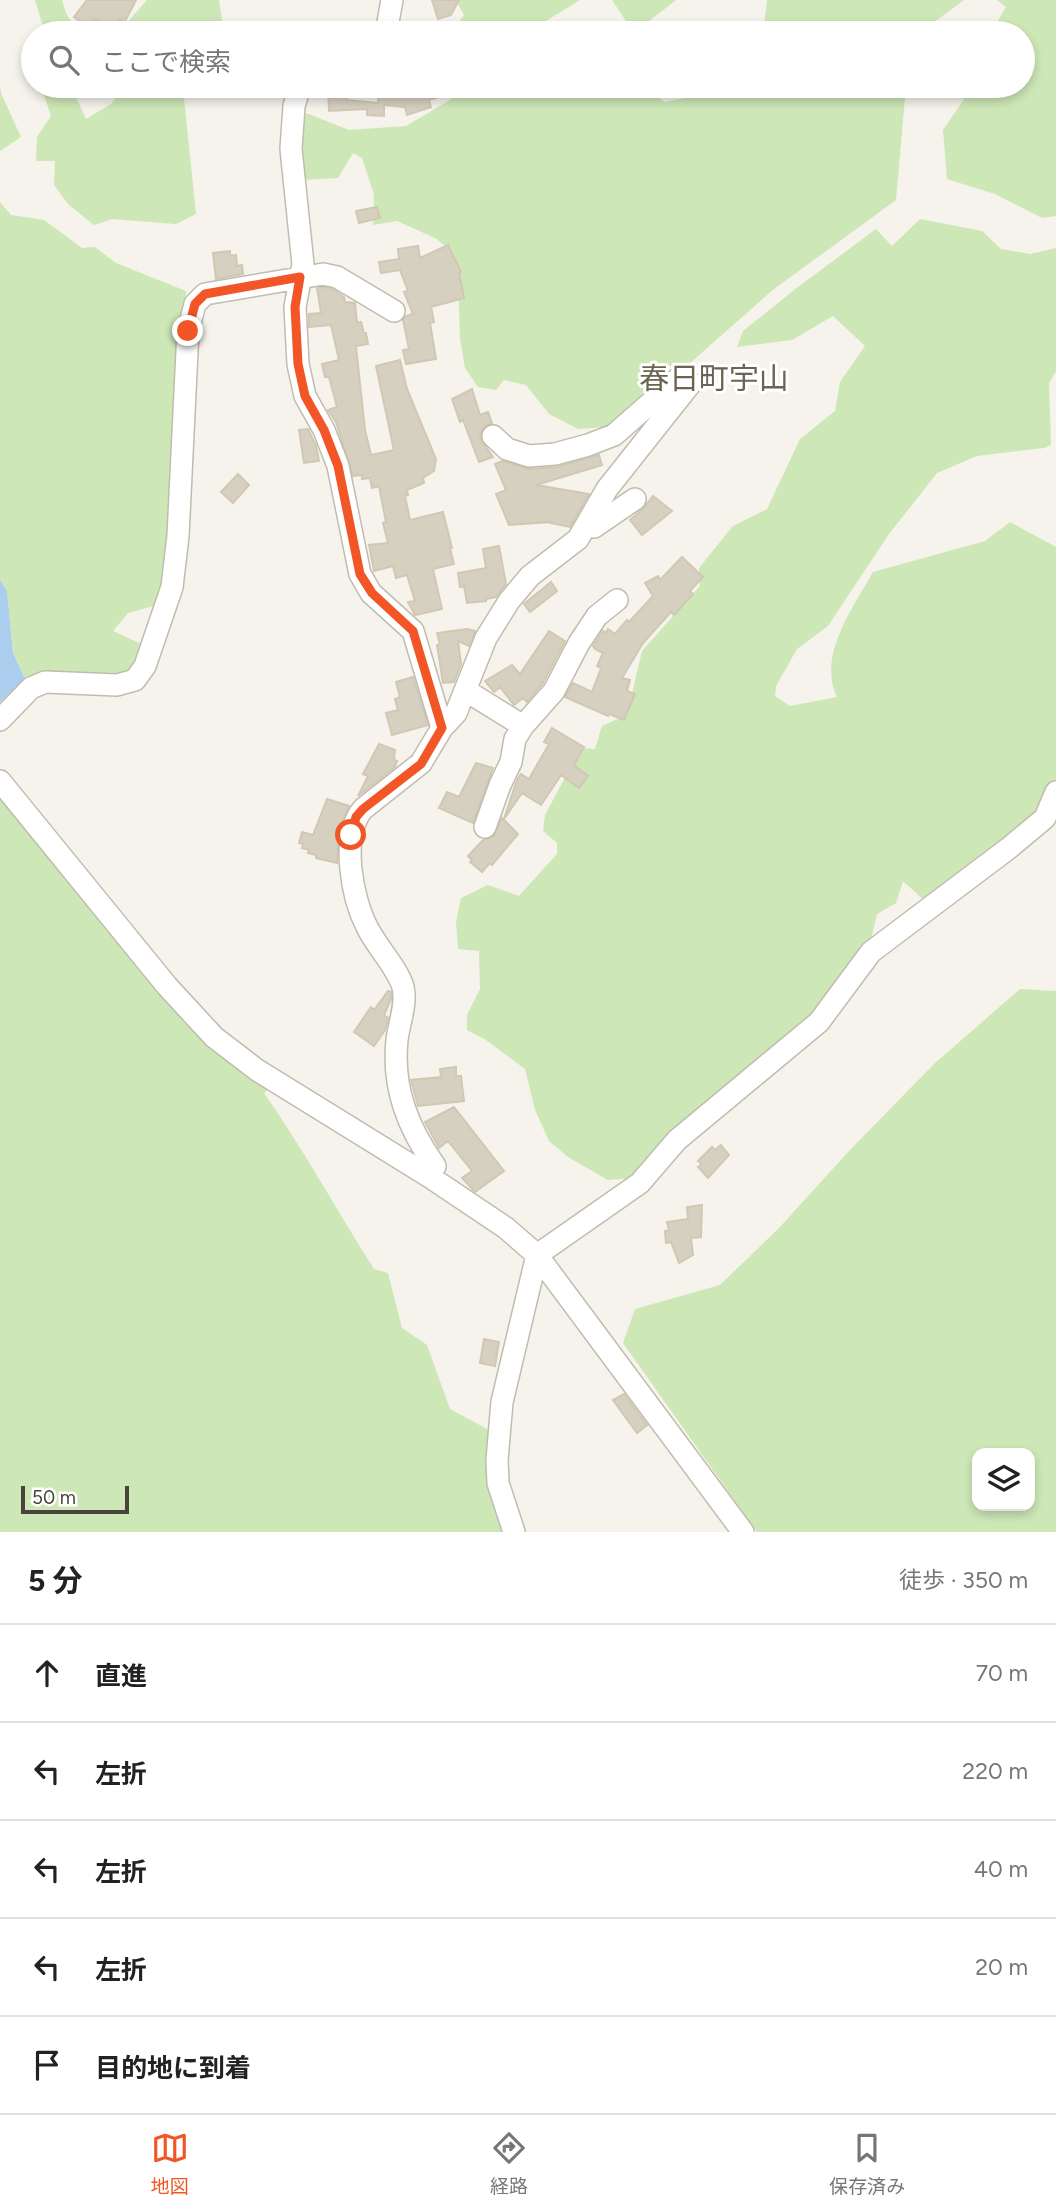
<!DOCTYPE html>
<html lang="ja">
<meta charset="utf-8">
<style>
:root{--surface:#fff;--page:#f6f6f6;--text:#222;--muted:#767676;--line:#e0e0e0;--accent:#f25626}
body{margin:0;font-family:Figtree,"Noto Sans JP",sans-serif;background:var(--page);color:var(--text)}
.controls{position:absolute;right:21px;bottom:21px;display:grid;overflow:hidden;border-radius:14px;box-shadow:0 4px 10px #0003}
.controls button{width:63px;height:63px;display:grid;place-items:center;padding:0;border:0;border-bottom:2px solid var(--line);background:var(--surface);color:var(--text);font:35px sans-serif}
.scale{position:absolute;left:21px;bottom:18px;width:108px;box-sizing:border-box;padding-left:7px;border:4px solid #494439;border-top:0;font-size:19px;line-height:24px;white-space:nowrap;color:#494439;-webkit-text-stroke:5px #fff;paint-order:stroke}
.stop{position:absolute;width:21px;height:21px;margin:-16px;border:5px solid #f25626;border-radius:50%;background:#fff}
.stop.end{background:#f25626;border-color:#fff;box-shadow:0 2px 7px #0008}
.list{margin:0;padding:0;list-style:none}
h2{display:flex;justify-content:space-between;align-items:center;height:91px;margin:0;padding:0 28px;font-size:30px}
h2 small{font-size:23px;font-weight:400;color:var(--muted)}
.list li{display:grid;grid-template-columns:46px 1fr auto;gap:21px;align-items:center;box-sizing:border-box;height:98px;padding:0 28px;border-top:2px solid var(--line)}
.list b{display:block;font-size:26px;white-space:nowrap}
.list em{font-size:23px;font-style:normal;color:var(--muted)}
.icon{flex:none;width:38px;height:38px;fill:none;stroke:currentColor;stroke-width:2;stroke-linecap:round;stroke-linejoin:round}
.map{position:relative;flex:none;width:1056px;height:1532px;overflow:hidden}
.search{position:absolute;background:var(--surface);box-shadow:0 4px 10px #0003;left:21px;right:21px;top:21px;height:77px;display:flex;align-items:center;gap:18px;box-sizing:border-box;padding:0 24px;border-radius:38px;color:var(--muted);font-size:26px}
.sheet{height:581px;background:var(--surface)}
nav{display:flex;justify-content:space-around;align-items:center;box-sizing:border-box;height:98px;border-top:2px solid var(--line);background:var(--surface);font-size:19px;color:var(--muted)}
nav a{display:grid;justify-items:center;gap:4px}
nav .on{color:var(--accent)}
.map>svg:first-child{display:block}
.green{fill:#cde7b6;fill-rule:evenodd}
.water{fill:#abcdee}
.building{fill:#d6d0c1;stroke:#d1c8b4;stroke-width:2}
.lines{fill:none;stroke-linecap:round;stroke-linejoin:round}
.minor-casing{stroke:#c0bcae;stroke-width:24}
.minor{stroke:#fff;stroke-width:21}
.route{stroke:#f25626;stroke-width:9}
.labels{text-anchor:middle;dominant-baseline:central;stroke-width:6;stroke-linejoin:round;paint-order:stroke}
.quarter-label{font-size:30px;fill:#6c6351;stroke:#fff}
</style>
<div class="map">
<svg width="1056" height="1532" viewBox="0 0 1056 1532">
<rect width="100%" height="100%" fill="#f5f3eb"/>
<path class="green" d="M 35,0 L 62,0 L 66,13 L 78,33 L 45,33 Z
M 147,0 L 219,0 L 224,33 L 118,33 Z
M 456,0 L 580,0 L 526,33 L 467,33 L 453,29 L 464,15 Z
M 612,0 L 676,0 L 634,33 Z
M 767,0 L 964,0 L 933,23 L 928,33 L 763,33 Z
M 997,0 L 1056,0 L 1056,216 L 1042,218 L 995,194 L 947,179 L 943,130 L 963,101 L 968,86 L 1023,86 L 1023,33 L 991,33 L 1006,7 Z
M 0,84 L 1,93 L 21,137 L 0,151 Z
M 41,86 L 79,86 L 74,93 L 86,119 L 111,104 L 126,86 L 189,86 L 183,89 L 196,214 L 176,224 L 112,219 L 94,225 L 68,204 L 54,185 L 55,161 L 36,161 L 37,137 L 51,116 Z
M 457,86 L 645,86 L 664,102 L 690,97 L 708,86 L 906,86 L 896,200 L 774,289 L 689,364 L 660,367 L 630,412 L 605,427 L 578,429 L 549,414 L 526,385 L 504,380 L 496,390 L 478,387 L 465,368 L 460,338 L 458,276 L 450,250 L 435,238 L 397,221 L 373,225 L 374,195 L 362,158 L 353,153 L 338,178 L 302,180 L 298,130 L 306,113 L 349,130 L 406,126 L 450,100 Z
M 0,202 L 11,215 L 44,220 L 82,248 L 95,247 L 116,263 L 186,291 L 172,541 L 157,605 L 128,613 L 113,631 L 148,647 L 138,668 L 125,674 L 43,672 L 25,679 L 13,653 L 7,591 L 0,580 Z
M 920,219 L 982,231 L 1001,249 L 1030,254 L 1056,248 L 1056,371 L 1049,383 L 1051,445 L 1044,448 L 977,456 L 937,473 L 889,534 L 828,626 L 797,649 L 776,686 L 775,696 L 790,706 L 837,697 C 817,656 853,608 873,572 L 985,541 L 1010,522 L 1056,547 L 1056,781 L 1043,814 L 927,903 L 903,881 L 896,903 L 877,914 L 869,948 L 814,1021 L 633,1178 L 608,1180 L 568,1157 L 549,1141 L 535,1110 L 525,1069 L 486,1040 L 467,1030 L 467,1015 L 480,989 L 479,951 L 458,949 L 456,922 L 461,898 L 488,885 L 519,896 L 557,854 L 557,843 L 543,831 L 545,815 L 581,748 L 595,749 L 602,726 L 627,715 L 642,651 L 700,586 L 699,568 L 733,526 L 767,509 L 800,439 L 835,411 L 840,382 L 865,346 L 833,316 L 792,340 L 737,347 L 743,331 L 798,287 L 876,229 L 892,246 Z
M 0,792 L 271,1087 L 264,1093 C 304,1150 337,1211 374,1269 L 388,1273 L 402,1328 L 427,1345 L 450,1409 L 489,1430 L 491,1482 L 503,1532 L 0,1532 Z
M 1020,989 L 1056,991 L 1056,1532 L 757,1532 L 623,1343 L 635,1309 L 720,1285 L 779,1228 L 850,1150 L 934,1064 ZM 977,1453 L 1030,1453 L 1030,1506 L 977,1506 Z"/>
<path class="water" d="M 0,580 L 7,591 L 13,653 L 25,679 L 0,702 Z"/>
<path class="building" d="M 87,0 L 136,0 L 124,23 L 120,19 L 110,31 L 95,19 L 88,28 L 74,17 Z
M 432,0 L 459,0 L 451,15 L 438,19 Z
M 328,86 L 345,86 L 347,100 L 378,103 L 379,86 L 465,86 L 465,88 L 429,100 L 431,107 L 407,115 L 405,107 L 384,105 L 384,116 L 367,115 L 367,109 L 329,111 Z
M 377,207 L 380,218 L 359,223 L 356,211 Z
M 448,245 L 461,272 L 459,273 L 464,298 L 431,307 L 434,322 L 430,323 L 436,359 L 406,364 L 403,350 L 409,349 L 403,320 L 406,316 L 413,314 L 404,292 L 408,291 L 400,270 L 381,273 L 379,262 L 399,259 L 398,249 L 418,246 L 420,258 Z
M 230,251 L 230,256 L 236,255 L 237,266 L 242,265 L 243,274 L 216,279 L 213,253 Z
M 323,287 L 332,289 L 344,297 L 345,302 L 355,303 L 357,323 L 361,322 L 364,333 L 366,333 L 368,344 L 356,346 L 365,430 L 371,455 L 394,450 L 376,366 L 400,360 L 407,389 L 436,459 L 434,471 L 423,478 L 424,483 L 407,490 L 408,495 L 405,496 L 410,520 L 443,512 L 452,548 L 450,548 L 454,564 L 433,569 L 442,609 L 415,615 L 408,602 L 415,601 L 407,575 L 396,578 L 393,566 L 374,571 L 369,545 L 388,543 L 383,523 L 386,522 L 379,486 L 372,488 L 370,478 L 362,479 L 362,475 L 353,476 L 336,422 L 328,410 L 337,407 L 329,377 L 325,377 L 322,364 L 339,360 L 331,325 L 309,327 L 309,314 L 321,313 L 317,288 Z
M 472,389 L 480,415 L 488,412 L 492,423 L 484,427 L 480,434 L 481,440 L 493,457 L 479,462 L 463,420 L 460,422 L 452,399 Z
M 308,429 L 316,446 L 319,461 L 304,463 L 299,430 Z
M 599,455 L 602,465 L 536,485 L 589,494 L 570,527 L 550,523 L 551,522 L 509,525 L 496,494 L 506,490 L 495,464 L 502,461 L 529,469 L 556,467 Z
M 238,474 L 249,485 L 233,503 L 221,492 Z
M 653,496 L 672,511 L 642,535 L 630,520 L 643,509 Z
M 499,546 L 506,584 L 496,597 L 486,599 L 486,601 L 467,603 L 464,586 L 460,587 L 458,573 L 486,568 L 483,549 Z
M 682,557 L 703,577 L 690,591 L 693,594 L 674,615 L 671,612 L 643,643 L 622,678 L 630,680 L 627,691 L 635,694 L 624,720 L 609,714 L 608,716 L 565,697 L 573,683 L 592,692 L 601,668 L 597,666 L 603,653 L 595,649 L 593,646 L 603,631 L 606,633 L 608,629 L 615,634 L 627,620 L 629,622 L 653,596 L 645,583 L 658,576 L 660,580 Z
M 551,582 L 557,591 L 530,612 L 524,604 Z
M 467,629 L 475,631 L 469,646 L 458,641 L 461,664 L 454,682 L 443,683 L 437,645 L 440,644 L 437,633 Z
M 549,631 L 565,641 L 543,683 L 527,702 L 523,698 L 514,705 L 500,687 L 494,692 L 485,681 L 512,665 L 520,674 Z
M 413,677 L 428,725 L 392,735 L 386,713 L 398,710 L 395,699 L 400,697 L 396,682 Z
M 552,728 L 584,747 L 574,765 L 588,776 L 579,788 L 561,775 L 541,805 L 522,793 L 504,819 L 517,780 L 521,774 L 529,779 L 549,744 L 544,742 Z
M 379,744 L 395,750 L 394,760 L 397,761 L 395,767 L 358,796 L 368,776 L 363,774 Z
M 476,763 L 493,768 L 473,823 L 439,808 L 447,792 L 459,797 Z
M 327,799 L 349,806 L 339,831 L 337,863 L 316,858 L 316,855 L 308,853 L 309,850 L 302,848 L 303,844 L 299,843 L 302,832 L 313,835 Z
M 502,818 L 518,834 L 492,865 L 490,863 L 482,872 L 470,862 L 472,860 L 468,856 L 483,840 L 494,836 Z
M 388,991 L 391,992 L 391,999 L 384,1015 L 388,1018 L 385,1030 L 374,1046 L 354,1032 L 371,1007 L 374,1010 Z
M 456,1067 L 456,1076 L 461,1076 L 464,1101 L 418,1106 L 411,1080 L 441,1077 L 440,1069 Z
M 454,1107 L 504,1171 L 475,1192 L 462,1178 L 472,1171 L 448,1141 L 439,1148 L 425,1122 Z
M 721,1145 L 729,1155 L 708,1178 L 698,1167 L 702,1164 L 698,1161 L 712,1147 L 715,1150 Z
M 702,1205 L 701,1237 L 691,1238 L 693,1255 L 679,1263 L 671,1242 L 666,1243 L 665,1231 L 669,1230 L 667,1222 L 688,1219 L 687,1207 Z
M 484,1339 L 499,1342 L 495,1366 L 480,1363 Z
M 624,1394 L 647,1425 L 637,1433 L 613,1400 Z"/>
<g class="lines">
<g class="minor-casing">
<path id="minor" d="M 386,33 L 392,0
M 300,86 L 294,106 L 291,149 L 303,264 L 295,307 L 298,364 L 305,396 L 324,430 L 338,466 L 360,574 L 371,593 L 413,631 L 442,728
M 589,522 L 594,527 L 635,499
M 465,690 L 523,726 L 515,739 L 511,762 L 500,785 L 485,827
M 0,720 L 31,688 L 45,682 L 117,685 L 135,680 L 145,666 L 172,587 L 178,536 L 188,331 L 195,304 L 205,294 L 323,274 L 337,277 L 394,311
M 523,726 L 554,691 L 579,643 L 597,616 L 617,600
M 0,781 L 167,986 L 214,1037 L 257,1070 L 430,1177 L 506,1228 L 537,1255 L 743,1532
M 430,1177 L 435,1166 C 408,1128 392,1088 397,1040 C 399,1023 407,1004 403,987 C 397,967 376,946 367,927 C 352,898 340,836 363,809 L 421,763 L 442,728 L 456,713 L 486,638 L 509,601 L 530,576 L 578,539 L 607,489 L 691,383 L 679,378 L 614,435 L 588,445 L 555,454 L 529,456 L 507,449 L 493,436
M 514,1532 L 498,1483 L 497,1460 L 502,1402 L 537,1255 L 640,1183 L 677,1140 L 819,1022 L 871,952 L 1009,848 L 1045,818 L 1056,792"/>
</g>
<use href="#minor" class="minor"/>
</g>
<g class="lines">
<path class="route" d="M 188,331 L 195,304 L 205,294 L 300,277 L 295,307 L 298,364 L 305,396 L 324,430 L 338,466 L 360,574 L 372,593 L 413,631 L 442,728 L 421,764 L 363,809 L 356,817 L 351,835"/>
</g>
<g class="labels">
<g class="quarter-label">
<text x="714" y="378">春日町宇山</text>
</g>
</g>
</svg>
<div class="controls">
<button><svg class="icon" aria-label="layers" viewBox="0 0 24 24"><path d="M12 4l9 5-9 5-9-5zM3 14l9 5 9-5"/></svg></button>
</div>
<div class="scale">50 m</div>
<div class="stop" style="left:351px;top:835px"></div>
<div class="stop end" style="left:188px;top:331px"></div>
<div class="search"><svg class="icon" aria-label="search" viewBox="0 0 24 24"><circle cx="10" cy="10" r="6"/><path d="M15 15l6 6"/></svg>ここで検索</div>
</div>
<section class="sheet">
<h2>5 分<small>徒歩 · 350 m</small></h2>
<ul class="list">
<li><svg class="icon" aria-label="ahead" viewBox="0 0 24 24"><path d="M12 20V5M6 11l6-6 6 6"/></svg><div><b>直進</b></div><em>70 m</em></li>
<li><svg class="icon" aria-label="left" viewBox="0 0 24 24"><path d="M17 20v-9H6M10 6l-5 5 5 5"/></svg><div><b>左折</b></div><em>220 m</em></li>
<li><svg class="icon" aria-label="left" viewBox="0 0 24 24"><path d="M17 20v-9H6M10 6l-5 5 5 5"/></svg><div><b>左折</b></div><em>40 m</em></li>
<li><svg class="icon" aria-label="left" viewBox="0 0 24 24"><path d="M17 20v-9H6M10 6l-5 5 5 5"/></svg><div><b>左折</b></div><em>20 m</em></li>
<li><svg class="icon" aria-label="arrive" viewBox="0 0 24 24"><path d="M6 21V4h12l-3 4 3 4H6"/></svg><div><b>目的地に到着</b></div></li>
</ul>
</section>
<nav>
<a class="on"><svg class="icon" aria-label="map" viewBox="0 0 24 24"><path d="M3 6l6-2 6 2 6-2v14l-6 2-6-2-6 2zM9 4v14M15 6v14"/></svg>地図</a>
<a><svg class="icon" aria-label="directions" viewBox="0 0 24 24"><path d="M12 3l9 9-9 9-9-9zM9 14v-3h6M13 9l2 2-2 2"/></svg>経路</a>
<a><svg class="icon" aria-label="saved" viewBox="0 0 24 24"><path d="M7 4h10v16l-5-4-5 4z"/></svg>保存済み</a>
</nav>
